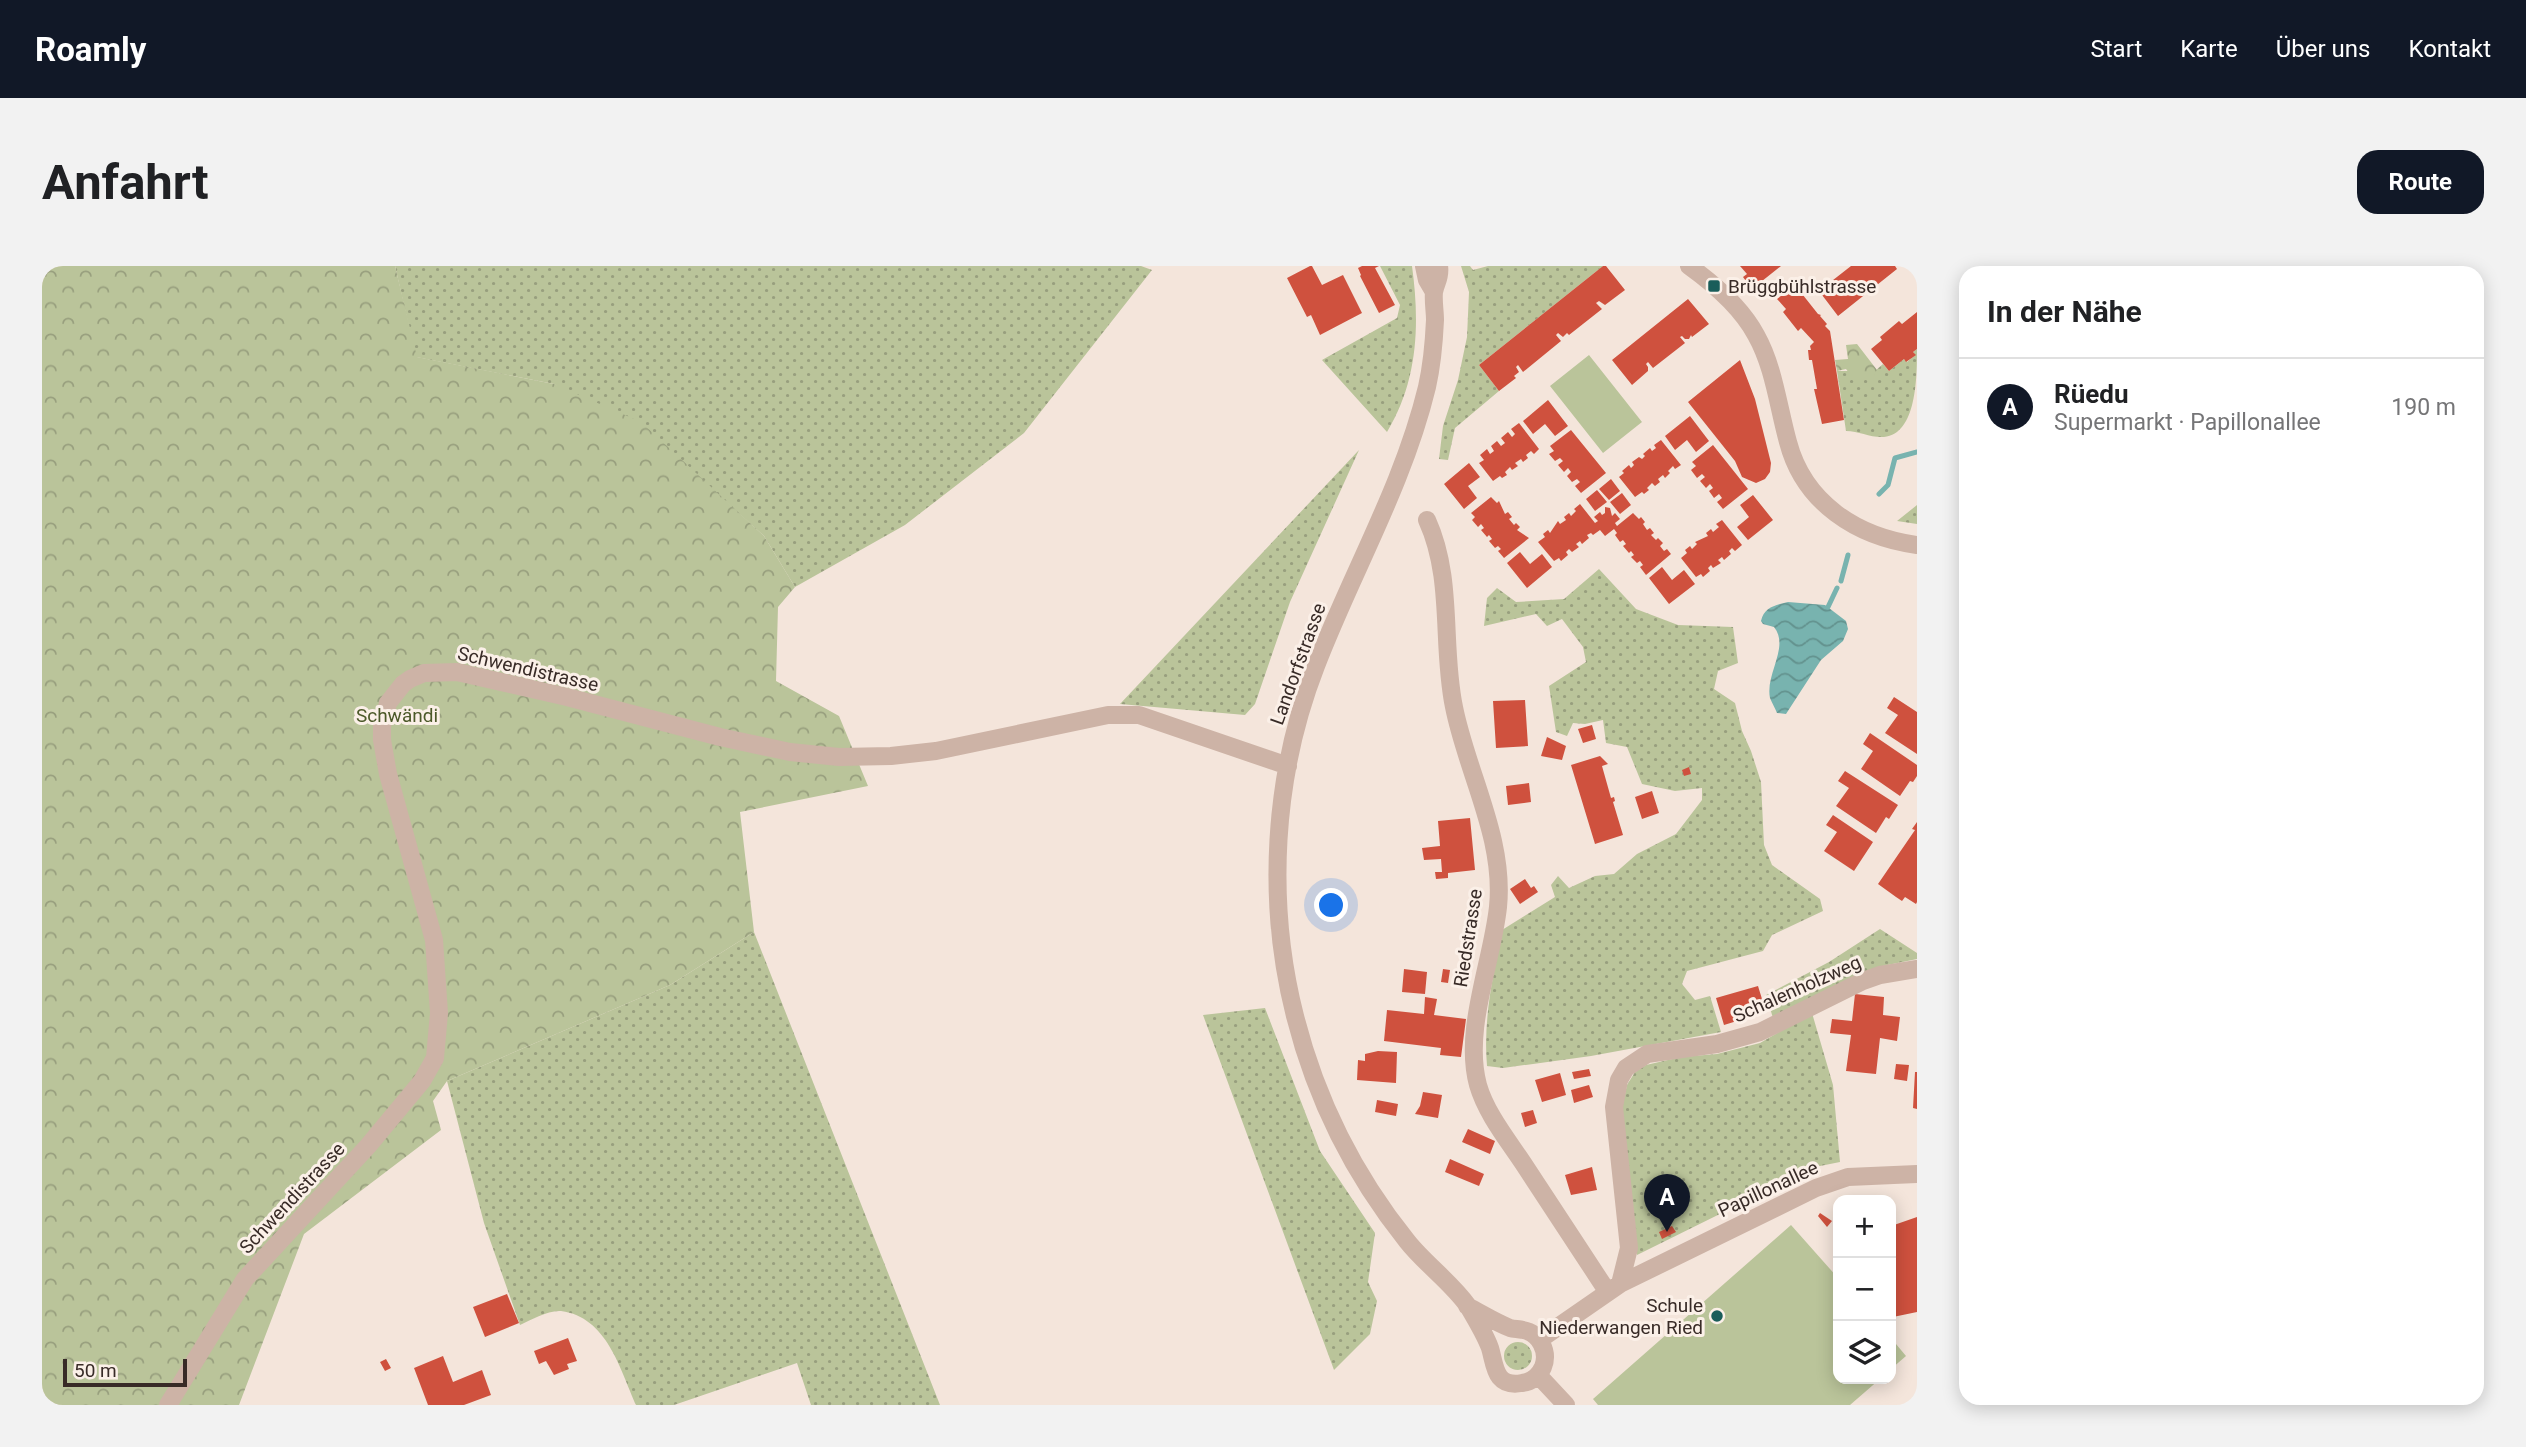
<!DOCTYPE html>
<html lang="de">
<meta charset="utf-8">
<style>
:root{--surface:#fff;--page:#f2f2f2;--text:#202124;--muted:#757577;--line:#e0e0e0;--accent:#111827}
body{margin:0;font-family:Roboto,sans-serif;background:var(--page);color:var(--text)}
.controls{position:absolute;right:21px;bottom:21px;display:grid;overflow:hidden;border-radius:14px;box-shadow:0 4px 18px #0003}
.controls button{width:63px;height:63px;display:grid;place-items:center;padding:0;border:0;border-bottom:2px solid var(--line);background:var(--surface);color:var(--text);font:35px sans-serif}
.scale{position:absolute;left:21px;bottom:18px;width:124px;box-sizing:border-box;padding-left:7px;border:4px solid #382b27;border-top:0;font-size:19px;line-height:24px;white-space:nowrap;color:#382b27;-webkit-text-stroke:5px #fbf0e8;paint-order:stroke}
.you{position:absolute;left:1290px;top:640px;width:24px;height:24px;margin:-18px;border:5px solid #fff;border-radius:50%;background:#1a73e8;box-shadow:0 0 0 10px #1a73e833}
.badge{display:grid;place-items:center;width:46px;height:46px;border-radius:50%;background:var(--accent);color:#fff;font-size:23px;font-weight:700}
.pin{position:absolute;translate:-50% -58px;filter:drop-shadow(0 2px 4px #0008)}
.pin::after{content:'';position:absolute;top:37px;width:24px;height:21px;background:inherit;clip-path:polygon(0 0,100% 0,50% 100%)}
.list{margin:0;padding:0;list-style:none}
h2{display:flex;justify-content:space-between;align-items:center;height:91px;margin:0;padding:0 28px;font-size:30px}
h2 small{font-size:23px;font-weight:400;color:var(--muted)}
.list li{display:grid;grid-template-columns:46px 1fr auto;gap:21px;align-items:center;box-sizing:border-box;height:98px;padding:0 28px;border-top:2px solid var(--line)}
.list b{display:block;font-size:26px;white-space:nowrap}
.list p{margin:0;font-size:23px;white-space:nowrap;color:var(--muted)}
.list em{font-size:23px;font-style:normal;color:var(--muted)}
.icon{flex:none;width:38px;height:38px;fill:none;stroke:currentColor;stroke-width:2;stroke-linecap:round;stroke-linejoin:round}
.map{position:relative;flex:none;width:1875px;height:1139px;overflow:hidden;border-radius:21px}
header{display:flex;align-items:center;gap:42px;box-sizing:border-box;height:98px;padding:0 35px;background:var(--accent);color:#fff}
header strong{font-size:33px}
nav{display:flex;gap:38px;margin-inline-start:auto;font-size:24px}
.intro{display:flex;align-items:center;justify-content:space-between;box-sizing:border-box;height:168px;padding:0 42px}
h1{margin:0;font-size:49px}
.button{padding:18px 32px;border-radius:21px;background:var(--accent);color:#fff;font-size:24px;font-weight:700}
main{display:flex;gap:42px;padding:0 42px}
aside{flex:1;background:var(--surface);border-radius:21px;box-shadow:0 4px 18px #0003}
.map>svg:first-child{display:block}
.grass{fill:url(#grass-dots)}
.forest{fill:url(#forest-crowns)}
.pitch{fill:#bac49a}
.water{fill:url(#water-waves)}
.lines{fill:none;stroke-linecap:round;stroke-linejoin:round}
.stream{stroke:#78b3af;stroke-width:5}
.building{fill:#cf513e}
.minor{stroke:#cdb3a6;stroke-width:18}
.poi-dot{fill:#1a5d5a;stroke:#fbf0e8;stroke-width:2.5}
.labels{text-anchor:middle;dominant-baseline:central;stroke-width:6;stroke-linejoin:round;paint-order:stroke}
.poi-label{font-size:19px;fill:#382b27;stroke:#fbf0e8;text-anchor:start}
.street-label{font-size:19px;fill:#382b27;stroke:#fbf0e8}
.park-label{font-size:19px;fill:#4c5929;stroke:#fbf0e8}
</style>
<header>
<strong>Roamly</strong>
<nav><a>Start</a><a>Karte</a><a>Über uns</a><a>Kontakt</a></nav>
</header>
<div class="intro"><h1>Anfahrt</h1><a class="button">Route</a></div>
<main>
<div class="map">
<svg width="1875" height="1139" viewBox="0 0 1875 1139">
<defs>
<pattern id="grass-dots" width="8" height="8" patternUnits="userSpaceOnUse" patternTransform="scale(1.75)"><rect width="8" height="8" fill="#bac49a"/><path d="M2 2h.1M6 6h.1" fill="none" stroke="#989f7e" stroke-width="1.8" stroke-linecap="round"/></pattern>
<pattern id="forest-crowns" width="20" height="18" patternUnits="userSpaceOnUse" patternTransform="scale(1.75)"><rect width="20" height="18" fill="#bac49a"/><path d="M2 6a3 3 0 1 1 6 0M12 15a3 3 0 1 1 6 0" fill="none" stroke="#989f7e"/></pattern>
<pattern id="water-waves" width="16" height="10" patternUnits="userSpaceOnUse" patternTransform="scale(1.75)"><rect width="16" height="10" fill="#78b3af"/><path d="M0 5q4-4 8 0t8 0" fill="none" stroke="#63928e"/></pattern>
</defs>
<rect width="100%" height="100%" fill="#f4e5db"/>
<path class="grass" d="M 353,0 L 1099,0 L 1110,4 L 982,167 L 863,259 L 753,321 L 722,270 L 671,224 L 512,118 L 374,91 Z
M 1338,0 L 1370,0 C 1378,58 1376,115 1345,166 L 1280,94 L 1355,52 L 1358,39 Z
M 1419,0 L 1428,0 L 1431,4 L 1446,0 L 1561,0 L 1437,99 L 1457,125 L 1413,162 L 1406,194 L 1397,193 L 1401,160 L 1416,114 L 1425,71 L 1427,26 Z
M 1875,83 C 1875,110 1875,168 1842,171 C 1829,172 1817,165 1804,165 L 1795,105 L 1833,105 L 1841,98 L 1847,105 L 1862,93 L 1865,96 L 1873,89 L 1871,86 Z
M 1317,184 L 1248,336 L 1213,438 L 1203,449 L 1078,438 Z
M 1875,239 L 1875,258 L 1855,255 Z
M 1557,303 L 1594,343 L 1636,359 L 1691,361 L 1696,397 L 1676,405 L 1672,423 L 1693,437 L 1700,465 L 1709,485 L 1719,516 L 1722,579 L 1730,599 L 1778,633 L 1781,645 L 1730,669 L 1721,685 L 1645,705 L 1640,718 L 1653,734 L 1668,730 L 1679,766 L 1549,790 L 1461,802 L 1445,800 C 1441,753 1451,710 1460,664 L 1513,631 L 1509,619 L 1516,610 L 1527,622 L 1553,610 L 1572,608 L 1595,588 L 1634,568 L 1660,534 L 1660,522 L 1633,525 L 1600,518 L 1585,481 L 1564,477 L 1561,454 L 1543,458 L 1531,457 L 1525,470 L 1514,466 L 1507,420 L 1544,396 L 1541,381 L 1520,353 L 1505,360 L 1494,348 L 1442,360 L 1445,332 L 1455,322 L 1474,336 L 1522,333 Z
M 1838,663 L 1875,687 L 1875,693 L 1836,701 L 1731,752 L 1724,729 L 1787,696 Z
M 712,666 L 898,1139 L 769,1139 L 755,1097 L 632,1139 L 594,1139 C 578,1103 565,1051 519,1045 C 506,1044 489,1054 478,1059 L 442,957 L 405,815 L 628,719 Z
M 1223,742 L 1278,885 L 1333,967 L 1326,1016 L 1335,1035 L 1328,1068 L 1292,1104 L 1161,749 Z
M 1770,747 L 1791,819 L 1798,896 L 1773,901 L 1595,989 L 1580,841 L 1585,819 L 1593,806 L 1604,799 L 1639,791 L 1675,788 L 1718,777 Z
M1462 1090a14 14 0 1 1 28 0a14 14 0 1 1-28 0Z"/>
<path class="forest" d="M 0,0 L 353,0 L 375,91 L 512,118 L 599,156 L 722,270 L 753,321 L 736,341 L 734,415 L 797,450 L 826,520 L 698,546 L 712,666 L 628,719 L 405,815 L 391,835 L 399,864 L 262,968 L 197,1139 L 0,1139 Z
M 1815,78 L 1835,104 L 1830,114 L 1810,111 L 1804,103 L 1795,105 L 1793,94 L 1806,93 L 1804,79 Z"/>
<path class="pitch" d="M 1547,89 L 1600,156 L 1561,187 L 1508,120 Z
M 1749,959 L 1796,1012 L 1796,1113 L 1838,1113 L 1808,1139 L 1556,1139 L 1551,1133 Z
M 1849,1072 L 1864,1090 L 1849,1103 Z"/>
<path class="water" d="M 1746,336 L 1783,339 L 1804,355 L 1806,363 L 1801,375 L 1779,394 L 1744,448 L 1735,447 C 1733,442 1730,437 1728,432 C 1723,408 1748,381 1732,361 L 1721,358 L 1719,355 C 1722,341 1734,339 1746,336 Z"/>
<g class="lines">
<path class="stream" d="M 1837,228 L 1846,219 L 1853,192 L 1875,186
M 1799,315 L 1806,289
M 1786,341 L 1795,322"/>
</g>
<path class="building" d="M 1268,0 L 1270,0 L 1280,19 L 1301,9 L 1320,47 L 1278,69 L 1269,49 L 1265,51 L 1245,12 Z
M 1320,0 L 1337,0 L 1333,2 L 1353,39 L 1337,47 L 1318,10 L 1319,9 L 1316,2 Z
M 1561,0 L 1564,0 L 1583,24 L 1563,39 L 1557,35 L 1554,37 L 1560,43 L 1527,69 L 1525,67 L 1521,71 L 1516,67 L 1514,69 L 1519,75 L 1481,106 L 1476,99 L 1474,101 L 1477,106 L 1472,110 L 1474,112 L 1457,125 L 1437,99 Z
M 1698,0 L 1739,0 L 1710,23 L 1701,11 L 1705,8 Z
M 1809,0 L 1853,0 L 1855,3 L 1796,50 L 1777,25 Z
M 1753,19 L 1776,48 L 1779,49 L 1778,50 L 1785,58 L 1783,60 L 1788,65 L 1802,154 L 1780,158 L 1772,123 L 1775,123 L 1770,94 L 1767,94 L 1766,84 L 1769,84 L 1768,80 L 1772,76 L 1759,62 L 1756,65 L 1741,46 L 1744,43 L 1735,33 Z
M 1646,33 L 1667,58 L 1650,71 L 1649,69 L 1647,73 L 1643,73 L 1640,70 L 1638,71 L 1643,77 L 1611,102 L 1606,96 L 1604,98 L 1606,101 L 1606,105 L 1590,119 L 1570,94 Z
M 1875,46 L 1875,83 L 1871,86 L 1874,89 L 1864,96 L 1862,93 L 1847,105 L 1829,83 L 1840,74 L 1838,71 L 1857,55 L 1860,58 Z
M 1698,94 L 1713,133 L 1729,197 L 1728,206 L 1723,213 L 1714,217 L 1700,211 L 1693,195 L 1646,136 Z
M 1506,134 L 1526,160 L 1513,170 L 1503,158 L 1491,168 L 1481,155 Z
M 1648,150 L 1667,175 L 1654,186 L 1645,174 L 1633,184 L 1623,170 Z
M 1477,157 L 1497,183 L 1492,188 L 1489,185 L 1484,189 L 1486,192 L 1481,196 L 1479,193 L 1473,197 L 1476,200 L 1470,204 L 1468,201 L 1463,206 L 1465,209 L 1460,212 L 1458,210 L 1451,215 L 1437,197 L 1442,194 L 1438,189 L 1445,183 L 1448,188 L 1452,185 L 1449,180 L 1455,175 L 1459,180 L 1463,177 L 1459,172 L 1466,166 L 1470,171 L 1473,168 L 1469,163 Z
M 1529,164 L 1564,207 L 1539,227 L 1533,220 L 1538,216 L 1535,213 L 1530,216 L 1525,210 L 1529,206 L 1526,202 L 1522,206 L 1516,199 L 1521,195 L 1518,192 L 1513,195 L 1507,188 L 1512,185 L 1508,180 Z
M 1619,174 L 1639,199 L 1633,203 L 1631,200 L 1626,205 L 1628,207 L 1623,212 L 1621,209 L 1616,213 L 1618,216 L 1613,220 L 1610,217 L 1605,222 L 1607,224 L 1602,228 L 1600,226 L 1593,231 L 1577,211 L 1582,207 L 1580,205 L 1587,199 L 1589,202 L 1592,199 L 1590,196 L 1597,191 L 1600,193 L 1603,190 L 1601,188 L 1608,182 L 1610,185 L 1614,182 L 1612,179 Z
M 1671,179 L 1706,223 L 1681,243 L 1675,236 L 1680,232 L 1677,228 L 1672,232 L 1667,225 L 1671,222 L 1668,218 L 1664,222 L 1658,215 L 1663,211 L 1660,208 L 1655,212 L 1649,204 L 1654,200 L 1650,196 Z
M 1427,197 L 1438,211 L 1426,220 L 1435,232 L 1422,243 L 1402,218 Z
M 1569,213 L 1578,225 L 1567,234 L 1557,223 Z
M 1555,224 L 1565,236 L 1553,245 L 1544,233 Z
M 1580,227 L 1589,239 L 1578,248 L 1568,236 Z
M 1711,229 L 1731,254 L 1706,274 L 1695,261 L 1707,251 L 1698,239 Z
M 1449,231 L 1455,237 L 1457,235 L 1463,248 L 1466,246 L 1470,251 L 1467,253 L 1472,259 L 1474,257 L 1478,261 L 1475,264 L 1487,272 L 1462,292 L 1456,285 L 1459,283 L 1456,280 L 1453,282 L 1447,275 L 1450,273 L 1447,269 L 1445,271 L 1439,264 L 1442,262 L 1439,258 L 1436,261 L 1430,254 L 1433,251 L 1429,247 Z
M 1538,238 L 1553,257 L 1556,255 L 1552,251 L 1558,246 L 1560,249 L 1563,247 L 1563,241 L 1568,242 L 1570,250 L 1573,247 L 1578,253 L 1573,257 L 1575,260 L 1591,247 L 1597,253 L 1599,251 L 1603,256 L 1601,258 L 1605,264 L 1608,262 L 1612,267 L 1609,269 L 1614,274 L 1616,272 L 1621,277 L 1618,280 L 1622,285 L 1625,283 L 1629,288 L 1604,309 L 1598,301 L 1601,299 L 1598,295 L 1595,297 L 1589,291 L 1592,289 L 1589,285 L 1587,287 L 1581,280 L 1584,278 L 1581,274 L 1578,276 L 1573,269 L 1575,267 L 1572,263 L 1563,270 L 1558,264 L 1551,269 L 1549,267 L 1545,269 L 1547,272 L 1540,278 L 1538,275 L 1534,278 L 1537,281 L 1530,286 L 1527,283 L 1524,286 L 1526,289 L 1519,295 L 1517,292 L 1512,295 L 1496,276 L 1503,271 L 1501,268 L 1506,264 L 1508,267 L 1516,255 L 1518,258 L 1524,254 L 1522,251 L 1527,247 L 1529,250 L 1534,245 L 1532,243 Z
M 1680,254 L 1700,279 L 1693,285 L 1690,282 L 1687,285 L 1689,288 L 1682,294 L 1680,291 L 1676,294 L 1679,297 L 1671,302 L 1669,299 L 1666,302 L 1668,305 L 1661,311 L 1659,308 L 1654,311 L 1639,292 L 1645,287 L 1643,284 L 1648,280 L 1650,283 L 1655,278 L 1653,276 L 1666,270 L 1664,267 L 1669,263 L 1671,266 L 1677,261 L 1674,258 Z
M 1478,286 L 1488,298 L 1500,288 L 1510,301 L 1485,322 L 1465,297 Z
M 1620,301 L 1630,314 L 1642,304 L 1653,318 L 1627,338 L 1607,312 Z
M 1852,431 L 1875,446 L 1875,488 L 1843,467 L 1856,449 L 1845,442 Z
M 1483,434 L 1486,480 L 1454,482 L 1451,435 Z
M 1550,459 L 1554,473 L 1541,477 L 1536,463 Z
M 1828,467 L 1875,499 L 1875,510 L 1871,516 L 1868,515 L 1858,530 L 1819,503 L 1831,485 L 1821,478 Z
M 1505,471 L 1524,480 L 1520,494 L 1499,490 Z
M 1558,490 L 1566,498 L 1560,500 L 1569,532 L 1572,531 L 1573,535 L 1571,536 L 1581,569 L 1553,578 L 1529,499 Z
M 1647,501 L 1649,508 L 1642,510 L 1640,504 Z
M 1803,505 L 1856,539 L 1847,553 L 1844,551 L 1834,567 L 1794,540 L 1807,522 L 1796,515 Z
M 1487,517 L 1489,536 L 1466,539 L 1464,520 Z
M 1610,525 L 1617,547 L 1600,553 L 1593,531 Z
M 1791,549 L 1831,576 L 1812,605 L 1782,585 L 1795,566 L 1784,559 Z
M 1428,552 L 1433,604 L 1406,607 L 1406,612 L 1394,613 L 1393,606 L 1400,606 L 1399,593 L 1382,594 L 1380,582 L 1398,580 L 1396,555 Z
M 1875,556 L 1875,636 L 1874,638 L 1863,631 L 1860,635 L 1854,631 L 1836,618 L 1873,564 L 1870,563 Z
M 1483,613 L 1489,622 L 1492,620 L 1496,626 L 1478,638 L 1468,623 Z
M 1362,703 L 1385,706 L 1383,728 L 1360,726 Z
M 1401,703 L 1408,704 L 1406,717 L 1399,716 Z
M 1716,720 L 1724,746 L 1682,759 L 1674,732 Z
M 1813,728 L 1842,731 L 1841,749 L 1858,751 L 1855,775 L 1838,772 L 1834,808 L 1804,805 L 1809,769 L 1788,767 L 1790,753 L 1810,755 Z
M 1383,731 L 1395,733 L 1392,749 L 1424,753 L 1419,791 L 1398,789 L 1399,782 L 1342,775 L 1345,744 L 1382,748 Z
M 1336,785 L 1355,786 L 1354,817 L 1315,814 L 1316,794 L 1323,795 L 1323,788 Z
M 1854,798 L 1867,799 L 1865,815 L 1852,813 Z
M 1547,803 L 1549,810 L 1532,813 L 1530,806 Z
M 1873,806 L 1875,806 L 1875,843 L 1871,842 Z
M 1518,807 L 1524,829 L 1500,836 L 1493,814 Z
M 1547,819 L 1551,831 L 1532,837 L 1529,824 Z
M 1381,826 L 1400,829 L 1396,852 L 1373,848 L 1378,840 Z
M 1335,834 L 1356,838 L 1354,850 L 1333,846 Z
M 1491,844 L 1495,857 L 1483,861 L 1479,847 Z
M 1426,863 L 1453,875 L 1448,888 L 1420,876 Z
M 1408,893 L 1442,908 L 1437,920 L 1403,906 Z
M 1550,901 L 1555,924 L 1529,929 L 1523,909 Z
M 1778,947 L 1790,955 L 1785,961 L 1776,950 Z
M 1875,951 L 1875,1046 L 1851,1051 L 1849,1042 L 1849,966 L 1852,965 L 1852,959 Z
M 1630,960 L 1634,966 L 1620,973 L 1617,966 Z
M 465,1028 L 477,1057 L 443,1071 L 431,1041 Z
M 526,1072 L 535,1095 L 525,1098 L 527,1103 L 512,1109 L 504,1095 L 497,1098 L 492,1085 Z
M 401,1090 L 411,1116 L 440,1104 L 449,1129 L 422,1139 L 386,1139 L 372,1102 Z
M 344,1093 L 349,1102 L 343,1105 L 338,1096 Z"/>
<g class="lines">
<path class="minor" d="M 1382,0 L 1385,14 L 1392,26
M 1397,0 C 1399,11 1394,16 1392,26 C 1391,35 1393,45 1393,54 C 1392,76 1390,99 1385,121 C 1361,220 1310,306 1274,400 C 1231,510 1224,636 1253,750 C 1274,833 1312,909 1365,975 C 1383,998 1409,1016 1426,1040 C 1432,1050 1444,1071 1448,1082 C 1453,1098 1452,1122 1480,1117 C 1489,1116 1497,1110 1501,1101 C 1507,1086 1498,1067 1481,1064 C 1477,1063 1472,1063 1468,1062 C 1453,1056 1439,1047 1425,1040
M 1647,0 C 1672,18 1699,41 1714,69 C 1732,101 1736,140 1746,176 C 1762,237 1815,271 1875,279
M 1385,254 C 1412,313 1399,379 1412,441 C 1425,507 1463,572 1456,641 C 1450,697 1421,764 1436,819 C 1444,847 1465,873 1481,897 C 1509,940 1537,982 1565,1025
M 1578,1018 L 1587,982 L 1572,841 L 1577,814 L 1584,802 L 1605,788 L 1675,778 L 1718,766 L 1821,715 L 1838,709 L 1875,703
M 1497,1074 L 1578,1018 L 1774,922 L 1806,911 L 1875,908
M 1496,1109 L 1524,1139
M 126,1139 L 203,1013 L 326,880 L 380,815 L 393,792 L 397,747 L 392,674 L 346,508 L 340,474 L 340,460 L 346,437 L 361,418 L 368,413 L 382,407 L 415,406 L 525,431 L 678,471 L 748,486 L 797,491 L 849,490 L 894,485 L 1066,449 L 1097,449 L 1246,500"/>
</g>
<g class="poi-dot">
<rect x="1665" y="13" width="14" height="14" rx="3.5"/>
<circle cx="1675" cy="1050" r="7"/>
</g>
<g class="labels">
<g class="poi-label">
<text x="1686" y="20">Brüggbühlstrasse</text>
<text x="1661" y="1039" text-anchor="end">Schule<tspan x="1661" dy="22">Niederwangen Ried</tspan></text>
</g>
<g class="street-label">
<text transform="translate(1256 398) rotate(-70)">Landorfstrasse</text>
<text transform="translate(486 403) rotate(13)">Schwendistrasse</text>
<text transform="translate(1426 672) rotate(-81)">Riedstrasse</text>
<text transform="translate(1755 723) rotate(-24)">Schalenholzweg</text>
<text transform="translate(1726 923) rotate(-25)">Papillonallee</text>
<text transform="translate(250 932) rotate(-47)">Schwendistrasse</text>
</g>
<g class="park-label">
<text x="355" y="449">Schwändi</text>
</g>
</g>
</svg>
<div class="controls">
<button>+</button>
<button>−</button>
<button><svg class="icon" aria-label="layers" viewBox="0 0 24 24"><path d="M12 4l9 5-9 5-9-5zM3 14l9 5 9-5"/></svg></button>
</div>
<div class="scale">50 m</div>
<div class="you"></div>
<div class="pin badge" style="left:1625px;top:966px">A</div>
</div>
<aside>
<h2>In der Nähe<small></small></h2>
<ul class="list">
<li><span class="badge">A</span><div><b>Rüedu</b><p>Supermarkt · Papillonallee</p></div><em>190 m</em></li>
</ul>
</aside>
</main>
